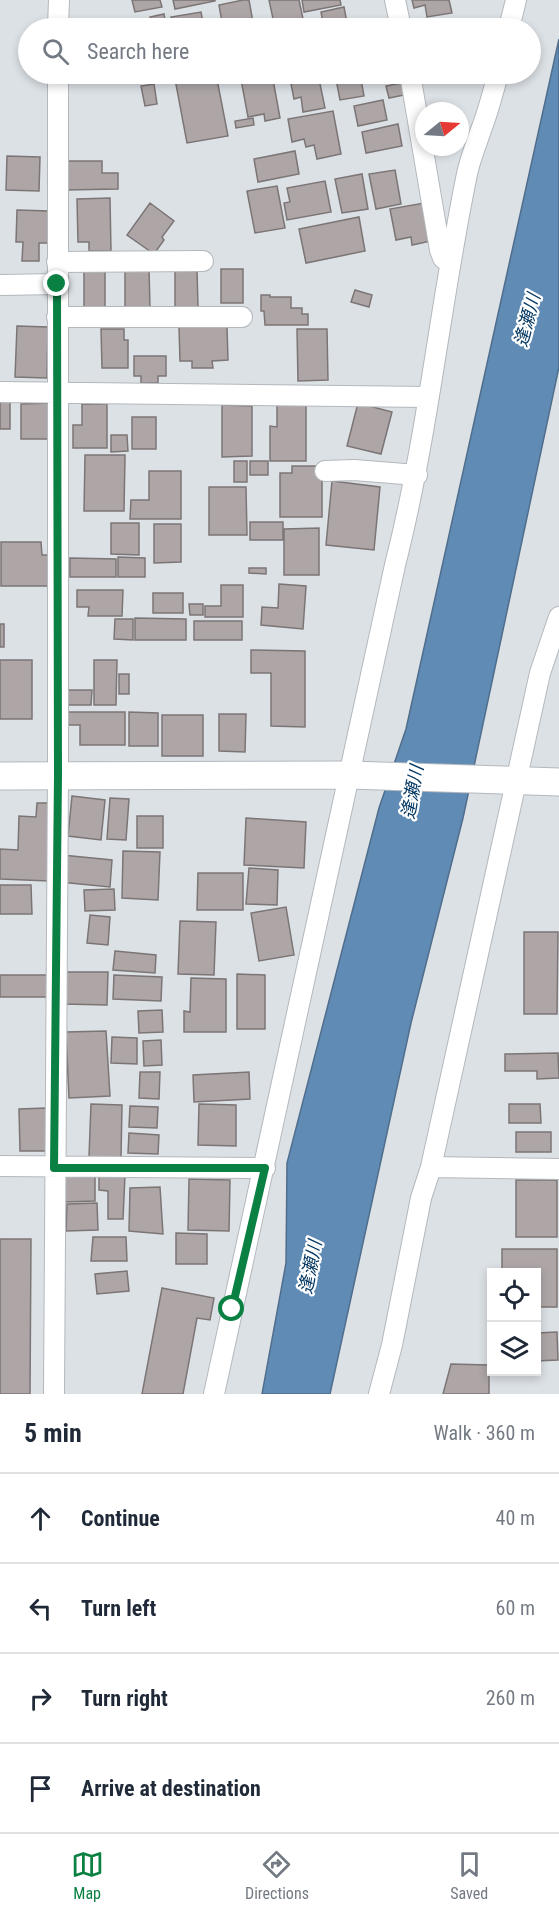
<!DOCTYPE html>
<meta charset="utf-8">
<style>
:root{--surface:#fff;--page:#f2f2f3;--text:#1f2937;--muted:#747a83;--line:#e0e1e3;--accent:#0b8043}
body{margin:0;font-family:"Roboto Condensed","Noto Sans JP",sans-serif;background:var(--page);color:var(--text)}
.controls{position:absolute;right:18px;bottom:18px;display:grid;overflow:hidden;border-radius:0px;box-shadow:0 3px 9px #0003}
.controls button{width:54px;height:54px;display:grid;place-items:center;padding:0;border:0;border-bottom:2px solid var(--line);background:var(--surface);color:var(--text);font:30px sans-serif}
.compass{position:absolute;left:415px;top:102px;width:54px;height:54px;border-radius:50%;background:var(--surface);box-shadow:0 3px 9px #0003;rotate:72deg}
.stop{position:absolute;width:18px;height:18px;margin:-14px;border:4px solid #0b8043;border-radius:50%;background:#fff}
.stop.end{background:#0b8043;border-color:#fff;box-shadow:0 2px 6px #0008}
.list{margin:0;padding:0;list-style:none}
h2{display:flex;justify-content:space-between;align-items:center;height:78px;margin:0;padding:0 24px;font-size:26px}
h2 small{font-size:20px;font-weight:400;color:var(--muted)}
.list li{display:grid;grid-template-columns:39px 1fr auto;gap:18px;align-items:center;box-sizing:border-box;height:90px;padding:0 24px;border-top:2px solid var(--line)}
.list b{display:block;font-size:22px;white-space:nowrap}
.list em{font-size:20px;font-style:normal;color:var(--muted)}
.icon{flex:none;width:33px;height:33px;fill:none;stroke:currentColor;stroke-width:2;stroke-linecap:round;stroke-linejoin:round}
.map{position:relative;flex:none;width:559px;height:1394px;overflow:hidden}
.search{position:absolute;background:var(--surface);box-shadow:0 3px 9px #0003;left:18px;right:18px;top:18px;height:66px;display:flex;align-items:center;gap:15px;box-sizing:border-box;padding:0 21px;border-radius:33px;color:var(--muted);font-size:22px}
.sheet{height:438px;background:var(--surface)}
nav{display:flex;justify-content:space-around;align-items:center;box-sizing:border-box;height:84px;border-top:2px solid var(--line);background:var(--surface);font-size:16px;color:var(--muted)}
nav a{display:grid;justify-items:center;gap:3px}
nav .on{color:var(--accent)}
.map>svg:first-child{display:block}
.water{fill:#608bb5;stroke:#506e8c;stroke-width:1.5}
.building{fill:#aea6a6;stroke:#7c7575;stroke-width:1.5}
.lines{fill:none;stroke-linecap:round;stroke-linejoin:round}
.street-casing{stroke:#b3b8bd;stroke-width:22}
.secondary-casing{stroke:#b3b8bd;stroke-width:29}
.street{stroke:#fff;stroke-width:20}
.secondary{stroke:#fff;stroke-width:27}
.route{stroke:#0b8043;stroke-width:8}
.labels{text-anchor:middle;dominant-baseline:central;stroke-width:4.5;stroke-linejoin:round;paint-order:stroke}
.water-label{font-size:18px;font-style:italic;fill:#063963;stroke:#fff}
</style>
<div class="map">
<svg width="559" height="1394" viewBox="0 0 559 1394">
<rect width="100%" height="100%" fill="#dce1e6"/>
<path class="water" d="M 559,39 L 559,367 L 463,818 L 411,1023 L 330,1394 L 262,1394 L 286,1263 L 287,1163 L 379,808 L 406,729 Z"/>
<path class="building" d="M 132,0 L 160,0 L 162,7 L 135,12 Z
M 173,0 L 215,0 L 215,1 L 175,9 Z
M 243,0 L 249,0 L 254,28 L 223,28 L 219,5 Z
M 269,0 L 299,0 L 305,28 L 275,28 Z
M 302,0 L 340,0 L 341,5 L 304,12 Z
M 412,0 L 449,0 L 452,13 L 427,17 L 425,5 L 414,8 Z
M 344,7 L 348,28 L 324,28 L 321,12 Z
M 201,12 L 204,28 L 174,28 L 171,17 Z
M 164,14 L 166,26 L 152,28 L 150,17 Z
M 469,20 L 470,28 L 427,28 Z
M 201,74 L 216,74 L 228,136 L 187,143 L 175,79 Z
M 240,74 L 272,74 L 280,118 L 265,121 L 264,114 L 248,117 Z
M 289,74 L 318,74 L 325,108 L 303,112 L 301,97 L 294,99 Z
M 335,74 L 360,74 L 364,96 L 340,100 Z
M 406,82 L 409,94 L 389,98 L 386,86 Z
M 154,84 L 157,104 L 145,106 L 141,86 Z
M 383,100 L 387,120 L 358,126 L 354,106 Z
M 333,111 L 341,154 L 317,159 L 314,145 L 306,147 L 304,139 L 292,142 L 288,119 Z
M 253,118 L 254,125 L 236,128 L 235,121 Z
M 398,124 L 402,146 L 366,153 L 362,132 Z
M 295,151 L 299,174 L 258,182 L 254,159 Z
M 7,156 L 40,157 L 39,191 L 6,190 Z
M 64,161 L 102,161 L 102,173 L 118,173 L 118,189 L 65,190 Z
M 395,170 L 401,204 L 376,209 L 369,174 Z
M 362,174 L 368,209 L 342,213 L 335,179 Z
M 325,181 L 331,212 L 287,220 L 284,203 L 290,202 L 287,188 Z
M 277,186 L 285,228 L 255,233 L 247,191 Z
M 110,198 L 111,251 L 89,251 L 89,242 L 78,242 L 77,199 Z
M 150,203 L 174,221 L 162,237 L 164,240 L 154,254 L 127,235 Z
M 424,203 L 431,241 L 412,245 L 411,237 L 396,240 L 390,209 Z
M 17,210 L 49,211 L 49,243 L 39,243 L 39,261 L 22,261 L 23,242 L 16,242 Z
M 359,217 L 365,251 L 306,263 L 299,229 Z
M 149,268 L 150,309 L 125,309 L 125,269 Z
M 221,269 L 243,269 L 243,303 L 221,303 Z
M 84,270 L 105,270 L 105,309 L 84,309 Z
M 175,270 L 197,270 L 198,307 L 175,307 Z
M 355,290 L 372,295 L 369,307 L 351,302 Z
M 261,295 L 270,295 L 270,297 L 291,297 L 291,308 L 302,308 L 302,314 L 308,314 L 308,325 L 265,325 L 264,311 L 261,311 Z
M 17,326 L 48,327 L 47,378 L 15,377 Z
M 179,327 L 227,327 L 228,360 L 212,361 L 213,368 L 192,368 L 192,361 L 180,361 Z
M 101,329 L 124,329 L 124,340 L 128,340 L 128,368 L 102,368 Z
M 297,329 L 327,329 L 328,380 L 298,381 Z
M 134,356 L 166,356 L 166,376 L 158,376 L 158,383 L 141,383 L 141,376 L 134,376 Z
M 0,398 L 10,398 L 10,429 L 0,429 Z
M 51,403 L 50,439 L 21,439 L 21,404 Z
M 277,403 L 306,403 L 306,461 L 270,461 L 270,426 L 277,427 Z
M 358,403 L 392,412 L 381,454 L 347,446 Z
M 82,404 L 107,404 L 107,448 L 73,448 L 73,425 L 82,425 Z
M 222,405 L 252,406 L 252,456 L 222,457 Z
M 132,417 L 156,417 L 156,449 L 132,449 Z
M 111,435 L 127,435 L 128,451 L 111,452 Z
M 85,455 L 125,455 L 124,511 L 84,511 Z
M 234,461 L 247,461 L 247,482 L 234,482 Z
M 250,461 L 268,461 L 268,475 L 250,475 Z
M 292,466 L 322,466 L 322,517 L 280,517 L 280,473 L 292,473 Z
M 149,471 L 181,471 L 181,519 L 130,519 L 131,500 L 149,500 Z
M 332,481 L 380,487 L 374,550 L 326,545 Z
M 209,487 L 246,487 L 247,535 L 209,535 Z
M 250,522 L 283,522 L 283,540 L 250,540 Z
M 111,523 L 139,523 L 139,555 L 111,554 Z
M 154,524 L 181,524 L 181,562 L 154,563 Z
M 319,528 L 319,575 L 284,575 L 284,529 Z
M 1,542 L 41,542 L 42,555 L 49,555 L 49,586 L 1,586 Z
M 118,557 L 145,558 L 145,577 L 118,577 Z
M 70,558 L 116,559 L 116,577 L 70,577 Z
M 249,568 L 266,568 L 266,574 L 249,573 Z
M 279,584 L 306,586 L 303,629 L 261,625 L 262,607 L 278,608 Z
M 221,585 L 243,585 L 243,617 L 205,617 L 205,606 L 221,606 Z
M 77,590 L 123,590 L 122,616 L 88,616 L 89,607 L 77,607 Z
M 153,593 L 183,593 L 183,613 L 153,613 Z
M 189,604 L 203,604 L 203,615 L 190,615 Z
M 135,618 L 186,619 L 186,640 L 135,640 Z
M 115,619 L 133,619 L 133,640 L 114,639 Z
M 194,621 L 242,621 L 242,640 L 194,640 Z
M 0,624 L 4,624 L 4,647 L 0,647 Z
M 251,650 L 305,651 L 305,727 L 271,726 L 271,673 L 251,673 Z
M 0,660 L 32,660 L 32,719 L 0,719 Z
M 94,660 L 117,660 L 116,705 L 94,705 Z
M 119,674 L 129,674 L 129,694 L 119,694 Z
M 64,690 L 92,690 L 91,705 L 64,705 Z
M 65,712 L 125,712 L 125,745 L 80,745 L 80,725 L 64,725 Z
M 129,712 L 158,713 L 158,746 L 129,746 Z
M 219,714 L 246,714 L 245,752 L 219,751 Z
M 162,715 L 203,715 L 203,756 L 162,756 Z
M 72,796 L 105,800 L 101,840 L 68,836 Z
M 110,798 L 129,799 L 126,840 L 107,839 Z
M 37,803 L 50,803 L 49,881 L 0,879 L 0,849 L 18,850 L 19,816 L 36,817 Z
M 137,816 L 163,816 L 163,848 L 137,848 Z
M 246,818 L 306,822 L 304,868 L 244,865 Z
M 123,851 L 160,852 L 158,900 L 122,898 Z
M 62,855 L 112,860 L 110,887 L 60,882 Z
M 249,868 L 278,870 L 277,905 L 246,904 Z
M 198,873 L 243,873 L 243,910 L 197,910 Z
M 0,885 L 31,885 L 32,914 L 0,914 Z
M 114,889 L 115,910 L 85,911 L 84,890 Z
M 286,907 L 294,955 L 259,961 L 251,913 Z
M 90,915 L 110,917 L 108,945 L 87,943 Z
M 180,921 L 216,922 L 214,975 L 178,974 Z
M 524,932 L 558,932 L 557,1014 L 524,1014 Z
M 115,951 L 156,955 L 155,973 L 113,970 Z
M 65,972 L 108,972 L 107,1005 L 64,1004 Z
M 237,974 L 265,975 L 265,1029 L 237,1029 Z
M 0,975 L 48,975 L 48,997 L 0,997 Z
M 114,975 L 162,977 L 161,1001 L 113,999 Z
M 191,978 L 226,979 L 226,1032 L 184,1032 L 184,1011 L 190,1012 Z
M 162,1010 L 163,1032 L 139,1033 L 138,1011 Z
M 106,1031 L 110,1096 L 69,1098 L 66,1032 Z
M 112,1037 L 137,1038 L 137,1064 L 111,1063 Z
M 161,1040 L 162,1065 L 144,1066 L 143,1041 Z
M 558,1053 L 559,1078 L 537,1079 L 537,1071 L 505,1071 L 505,1054 Z
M 140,1072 L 160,1072 L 159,1099 L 139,1098 Z
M 249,1072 L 250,1099 L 194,1102 L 193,1075 Z
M 91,1104 L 122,1105 L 121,1158 L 89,1157 Z
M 199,1104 L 236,1105 L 236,1146 L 198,1145 Z
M 509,1104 L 540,1104 L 541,1123 L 509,1123 Z
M 130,1106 L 158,1107 L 157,1128 L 129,1127 Z
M 46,1108 L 47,1151 L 20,1151 L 19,1109 Z
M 516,1132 L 551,1132 L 551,1152 L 516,1152 Z
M 129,1133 L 159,1135 L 158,1154 L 128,1153 Z
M 99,1174 L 125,1175 L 123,1219 L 108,1219 L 108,1191 L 99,1190 Z
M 65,1176 L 95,1176 L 95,1201 L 65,1202 Z
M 189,1179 L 230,1180 L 229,1231 L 188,1230 Z
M 516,1180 L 557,1180 L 557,1237 L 516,1237 Z
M 160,1187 L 163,1234 L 129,1231 L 130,1188 Z
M 97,1203 L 98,1230 L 66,1231 L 67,1204 Z
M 176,1233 L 207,1234 L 207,1264 L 176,1264 Z
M 93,1237 L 126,1237 L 127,1261 L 91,1261 Z
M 0,1239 L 31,1239 L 30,1394 L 0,1394 Z
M 502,1249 L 557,1249 L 557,1307 L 536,1307 L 536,1272 L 502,1272 Z
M 127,1271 L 129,1291 L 97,1294 L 95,1274 Z
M 162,1288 L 214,1298 L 210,1320 L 197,1318 L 183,1394 L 142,1394 Z
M 557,1332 L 558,1360 L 536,1361 L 536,1333 Z
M 451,1364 L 489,1365 L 489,1394 L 443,1394 Z"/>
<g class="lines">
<g class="street-casing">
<path id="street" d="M 395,0 L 401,28
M 58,28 L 59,0
M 509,28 L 516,0
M 410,74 L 440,250 L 443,258 L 450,263
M 57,262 L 203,261
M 0,285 L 57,284
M 57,317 L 242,317
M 0,392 L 429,397
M 325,471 L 354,470 L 417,475
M 0,1166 L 265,1168
M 431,1167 L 559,1169
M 54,1394 L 58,775 L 58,74
M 214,1394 L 395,565 C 428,436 440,304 467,174 C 470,159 476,145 481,130 C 488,112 493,93 498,74
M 379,1394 L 392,1345 L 421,1198 L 431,1167 L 540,673 L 559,617"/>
</g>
<g class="secondary-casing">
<path id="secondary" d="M 0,776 L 350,775 L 559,782"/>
</g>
<use href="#street" class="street"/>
<use href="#secondary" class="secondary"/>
</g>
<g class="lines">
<path class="route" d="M 57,284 L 58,775 L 54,1168 L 265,1168 L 232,1309"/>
</g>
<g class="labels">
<g class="water-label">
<text transform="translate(527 320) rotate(-75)">逢瀬川</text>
<text transform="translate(412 792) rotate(-80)">逢瀬川</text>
<text transform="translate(310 1267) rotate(-79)">逢瀬川</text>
</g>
</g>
</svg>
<div class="controls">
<button><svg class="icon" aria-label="locate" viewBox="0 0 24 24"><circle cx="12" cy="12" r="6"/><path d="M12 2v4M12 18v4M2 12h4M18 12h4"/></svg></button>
<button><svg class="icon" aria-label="layers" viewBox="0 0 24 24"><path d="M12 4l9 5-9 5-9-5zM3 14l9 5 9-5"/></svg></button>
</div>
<svg class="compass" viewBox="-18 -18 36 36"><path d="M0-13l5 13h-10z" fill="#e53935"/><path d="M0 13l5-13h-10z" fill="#747a83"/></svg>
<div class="stop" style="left:232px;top:1309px"></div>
<div class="stop end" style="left:57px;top:284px"></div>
<div class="search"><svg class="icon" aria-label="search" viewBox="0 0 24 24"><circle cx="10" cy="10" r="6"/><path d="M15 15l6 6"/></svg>Search here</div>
</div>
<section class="sheet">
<h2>5 min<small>Walk · 360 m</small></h2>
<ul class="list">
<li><svg class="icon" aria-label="ahead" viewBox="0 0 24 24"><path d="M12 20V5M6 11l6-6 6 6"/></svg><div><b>Continue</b></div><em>40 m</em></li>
<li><svg class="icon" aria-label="left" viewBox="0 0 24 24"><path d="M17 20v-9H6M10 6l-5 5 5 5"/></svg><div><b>Turn left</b></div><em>60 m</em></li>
<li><svg class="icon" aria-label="right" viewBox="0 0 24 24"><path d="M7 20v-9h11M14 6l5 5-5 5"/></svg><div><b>Turn right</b></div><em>260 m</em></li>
<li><svg class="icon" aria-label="arrive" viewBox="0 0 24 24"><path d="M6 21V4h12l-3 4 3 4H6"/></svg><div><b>Arrive at destination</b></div></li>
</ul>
</section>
<nav>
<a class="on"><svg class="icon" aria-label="map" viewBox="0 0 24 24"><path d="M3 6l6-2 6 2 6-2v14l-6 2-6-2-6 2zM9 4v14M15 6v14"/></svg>Map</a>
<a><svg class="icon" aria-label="directions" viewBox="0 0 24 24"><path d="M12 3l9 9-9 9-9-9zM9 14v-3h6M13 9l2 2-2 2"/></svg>Directions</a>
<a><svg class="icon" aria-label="saved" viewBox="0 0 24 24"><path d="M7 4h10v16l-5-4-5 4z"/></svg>Saved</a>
</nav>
